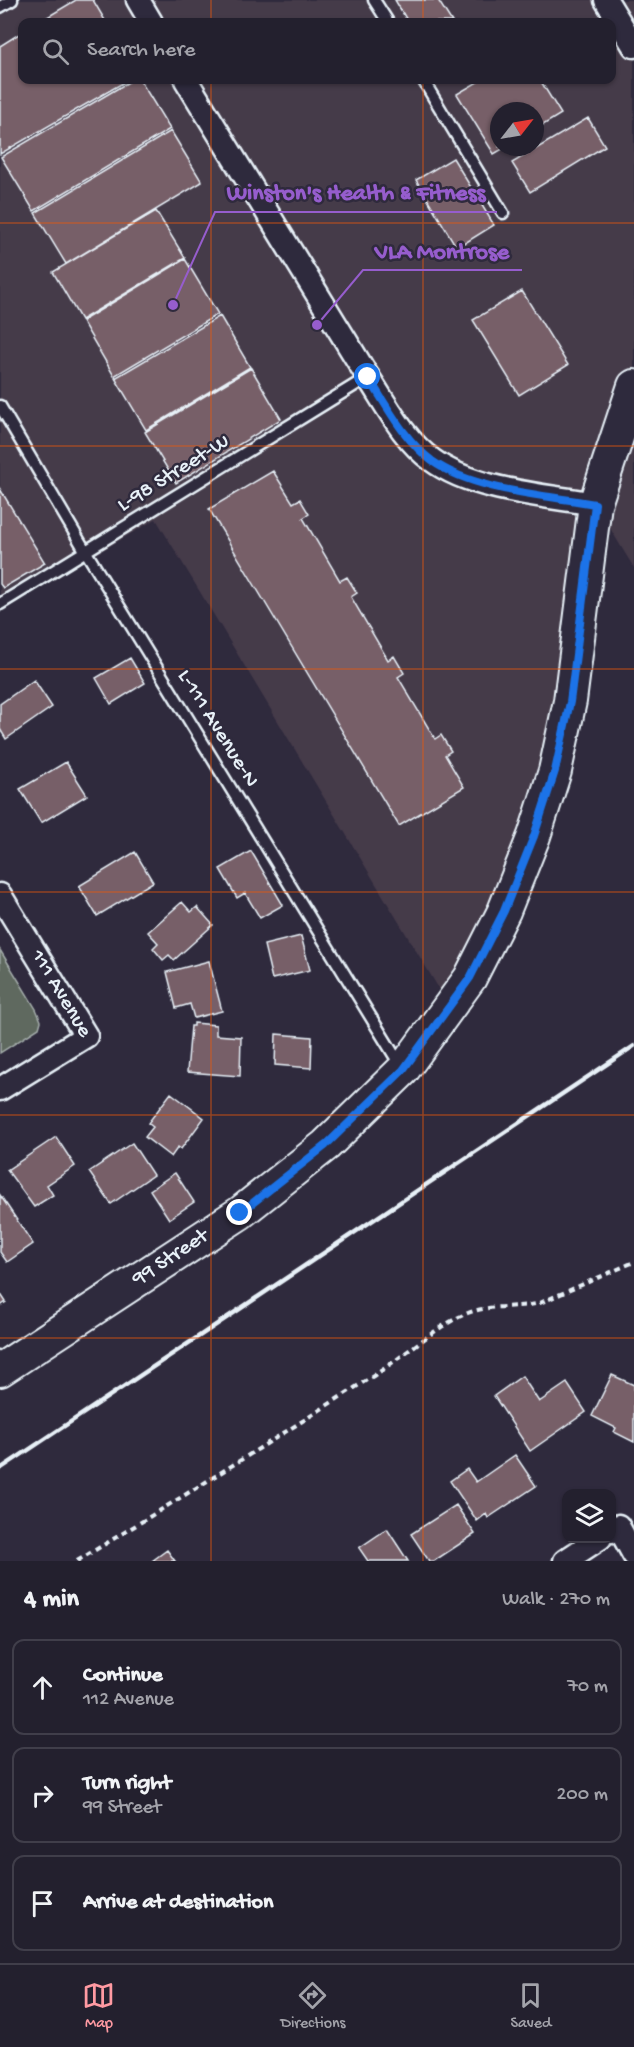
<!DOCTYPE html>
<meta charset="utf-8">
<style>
:root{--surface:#23202e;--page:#2f2d3a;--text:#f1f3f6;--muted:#a3a3aa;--line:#403e4a;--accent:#ff9aa2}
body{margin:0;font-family:"Gochi Hand",sans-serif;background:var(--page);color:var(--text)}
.controls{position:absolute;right:18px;bottom:18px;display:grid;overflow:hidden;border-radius:12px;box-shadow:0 2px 4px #0004}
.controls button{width:54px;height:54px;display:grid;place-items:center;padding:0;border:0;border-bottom:2px solid var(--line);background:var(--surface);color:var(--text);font:30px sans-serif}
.compass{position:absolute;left:490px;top:102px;width:54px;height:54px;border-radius:50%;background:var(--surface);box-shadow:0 2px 4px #0004;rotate:59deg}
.stop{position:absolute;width:18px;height:18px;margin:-14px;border:4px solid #1a73e8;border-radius:50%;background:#fff}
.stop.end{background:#1a73e8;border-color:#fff;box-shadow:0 2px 6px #0008}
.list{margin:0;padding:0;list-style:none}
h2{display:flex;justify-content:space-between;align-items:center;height:78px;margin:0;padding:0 24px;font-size:26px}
h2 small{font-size:20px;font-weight:400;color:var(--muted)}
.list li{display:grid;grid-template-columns:39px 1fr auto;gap:18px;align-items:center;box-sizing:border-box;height:96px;margin:0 12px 12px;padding:0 12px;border:2px solid var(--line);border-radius:12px}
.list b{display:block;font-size:22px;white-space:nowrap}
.list p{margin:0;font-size:20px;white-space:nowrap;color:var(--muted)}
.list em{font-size:20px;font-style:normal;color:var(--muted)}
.icon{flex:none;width:33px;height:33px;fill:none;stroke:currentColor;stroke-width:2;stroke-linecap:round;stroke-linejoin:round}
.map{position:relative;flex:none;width:634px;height:1561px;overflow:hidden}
.search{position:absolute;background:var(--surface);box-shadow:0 2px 4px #0004;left:18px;right:18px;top:18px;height:66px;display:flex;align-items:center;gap:15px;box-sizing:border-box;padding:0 21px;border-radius:12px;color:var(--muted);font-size:22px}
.sheet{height:402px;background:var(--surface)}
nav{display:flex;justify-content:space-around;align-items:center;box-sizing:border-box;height:84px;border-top:2px solid var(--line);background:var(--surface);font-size:16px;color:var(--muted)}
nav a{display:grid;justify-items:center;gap:3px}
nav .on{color:var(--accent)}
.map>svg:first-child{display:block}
.built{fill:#453a4a;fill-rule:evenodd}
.green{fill:#5f695e;stroke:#a4adab;stroke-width:1.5}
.building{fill:#775e68;stroke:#e8f1f8;stroke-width:1.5}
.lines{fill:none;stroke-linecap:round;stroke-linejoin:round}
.lane-casing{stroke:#e8f1f8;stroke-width:15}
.street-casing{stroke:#e8f1f8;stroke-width:27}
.secondary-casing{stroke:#e8f1f8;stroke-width:36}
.path{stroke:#e8f1f8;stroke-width:4;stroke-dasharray:6 4.5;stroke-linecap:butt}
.lane{stroke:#2f2a3d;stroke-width:10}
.street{stroke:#2f2a3d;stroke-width:22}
.secondary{stroke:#2f2a3d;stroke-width:32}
.rail{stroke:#e8f1f8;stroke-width:4.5}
.route{stroke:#1a73e8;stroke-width:8}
.grid{fill:none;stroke:#e8590c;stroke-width:1.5;stroke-opacity:0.55}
.labels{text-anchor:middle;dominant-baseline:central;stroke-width:5;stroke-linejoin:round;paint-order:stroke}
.street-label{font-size:22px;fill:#e8f1f8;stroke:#2f2a3d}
.leader{fill:none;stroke:#965dcd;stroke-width:2}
.callout-dot{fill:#965dcd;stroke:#2f2a3d;stroke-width:2}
.callout-label{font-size:24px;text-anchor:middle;font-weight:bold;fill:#965dcd;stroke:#2f2a3d;stroke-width:5;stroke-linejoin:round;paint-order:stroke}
</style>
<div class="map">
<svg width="634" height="1561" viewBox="0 0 634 1561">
<rect width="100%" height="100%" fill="#2f2a3d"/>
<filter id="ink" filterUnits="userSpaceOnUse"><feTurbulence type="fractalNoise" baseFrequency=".0167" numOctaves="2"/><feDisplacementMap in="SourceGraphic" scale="12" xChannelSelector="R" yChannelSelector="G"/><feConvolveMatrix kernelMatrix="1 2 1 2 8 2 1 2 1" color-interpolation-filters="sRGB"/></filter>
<g filter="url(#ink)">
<path class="built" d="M 0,0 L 634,0 L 634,568 L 596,505 L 570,701 L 450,1007 L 156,519 L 0,610 ZM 22,22 L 612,22 L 612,80 L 22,80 ZM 499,111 L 535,111 L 535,147 L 499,147 Z"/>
<path class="green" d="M 0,950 L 36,1009 L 41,1021 L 39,1028 L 0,1053 Z"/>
<path class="building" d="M 76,0 L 93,0 L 106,22 L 39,22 Z
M 395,0 L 438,0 L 452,22 L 408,22 Z
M 22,32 L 22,80 L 128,80 L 0,154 L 0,46 Z
M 132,80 L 140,80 L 170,129 L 34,211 L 1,157 Z
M 481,80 L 540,80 L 561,114 L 535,130 L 535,111 L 499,111 L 499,147 L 506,147 L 494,154 L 457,94 Z
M 588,118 L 605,146 L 530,192 L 512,163 Z
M 171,131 L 202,182 L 66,264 L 35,213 Z
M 453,158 L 494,225 L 457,248 L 416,180 Z
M 156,211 L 185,258 L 81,320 L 53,272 Z
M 185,259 L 218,314 L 114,376 L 82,321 Z
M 522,291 L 568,365 L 519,395 L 473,320 Z
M 220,316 L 250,367 L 146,430 L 115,378 Z
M 251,368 L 281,419 L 176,483 L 145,432 Z
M 273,471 L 293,503 L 300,499 L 309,514 L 303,518 L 340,581 L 347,577 L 357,593 L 351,597 L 388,660 L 394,656 L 404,673 L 398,677 L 435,739 L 441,735 L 451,751 L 445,755 L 464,787 L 399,826 L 209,509 Z
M 0,489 L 45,563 L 3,588 L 0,584 Z
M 130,658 L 145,683 L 111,704 L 96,678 Z
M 34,680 L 52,707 L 6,739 L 0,729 L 0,704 Z
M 66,762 L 87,795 L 41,823 L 20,789 Z
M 251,851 L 283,905 L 260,918 L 245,893 L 237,898 L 220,869 Z
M 135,852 L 153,882 L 97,916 L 79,886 Z
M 182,902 L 191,912 L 197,907 L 213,925 L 174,960 L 169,955 L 163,960 L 153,948 L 158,943 L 148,932 Z
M 301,936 L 310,970 L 272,979 L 264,945 Z
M 209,961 L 222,1011 L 194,1018 L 190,1004 L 176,1008 L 167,972 Z
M 194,1023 L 216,1025 L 216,1035 L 241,1037 L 240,1076 L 187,1072 L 191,1026 L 194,1026 Z
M 276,1034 L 312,1037 L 311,1068 L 275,1065 Z
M 171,1093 L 204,1118 L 181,1149 L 178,1147 L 171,1157 L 145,1137 L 153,1127 L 148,1123 Z
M 56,1137 L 75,1166 L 47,1185 L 53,1195 L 34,1207 L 7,1170 Z
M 132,1143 L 153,1175 L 111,1204 L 89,1172 Z
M 175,1173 L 194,1202 L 169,1219 L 150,1190 Z
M 0,1195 L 33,1244 L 7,1262 L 0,1252 Z
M 0,1293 L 6,1302 L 0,1306 Z
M 612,1375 L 634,1385 L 634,1442 L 614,1432 L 616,1428 L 592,1416 Z
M 522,1376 L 539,1402 L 567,1383 L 586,1412 L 530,1451 L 494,1396 Z
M 515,1455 L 536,1486 L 488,1518 L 486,1514 L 477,1521 L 450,1481 L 467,1469 L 476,1482 Z
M 456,1505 L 475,1534 L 434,1561 L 429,1561 L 411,1534 Z
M 387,1529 L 408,1561 L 368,1561 L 359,1548 Z
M 167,1550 L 175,1561 L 152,1561 Z"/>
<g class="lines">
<g class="lane-casing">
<path id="lane" d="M 374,0 L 388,22
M 0,7 L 12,0
M 423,80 L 503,213
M 0,406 L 86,552 L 402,1068
M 0,604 L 368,377"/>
</g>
<g class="street-casing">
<g id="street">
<path d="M 138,0 L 151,22"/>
<path d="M 606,0 L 634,46"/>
<path d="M 186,80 L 368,377 C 387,406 404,440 432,460 C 474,491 545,495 595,504"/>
<path id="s1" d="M 0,895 L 86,1036 L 0,1089"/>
<path d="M 612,1531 L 618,1526 L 634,1555"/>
<path d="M 565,1561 L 600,1538"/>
</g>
</g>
<g class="secondary-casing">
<g id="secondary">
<path id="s2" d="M 0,1370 L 240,1213 L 326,1145 L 403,1070 L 470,978 L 504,911 L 534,836 L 555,771 L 570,701 L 595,504 L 634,386"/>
</g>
</g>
<path class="path" d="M 77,1561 C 175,1502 273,1440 370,1378 C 401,1359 435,1326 468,1313 C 491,1304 516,1309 540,1303 L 634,1262"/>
<use href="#lane" class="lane"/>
<use href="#street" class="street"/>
<use href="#secondary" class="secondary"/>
<path class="rail" d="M 0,1469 L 634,1046"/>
</g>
</g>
<g class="lines" filter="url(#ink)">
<path class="route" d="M 240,1213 L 326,1145 L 403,1070 L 470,978 L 504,911 L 534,836 L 555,771 L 570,702 L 595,504 C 545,495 474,491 432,461 C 404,440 387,406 368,377"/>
</g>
<path class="grid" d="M 211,0 L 211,22M 423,0 L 423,22M 211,80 L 211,1561M 423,80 L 423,1561M 0,223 L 634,223M 0,446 L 634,446M 0,669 L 634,669M 0,892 L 634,892M 0,1115 L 634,1115M 0,1338 L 634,1338"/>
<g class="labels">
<g class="street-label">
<text transform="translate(174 474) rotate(-32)">L-98 Street-W</text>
<text transform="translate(217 729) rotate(58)">L-111 Avenue-N</text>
<text stroke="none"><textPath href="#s1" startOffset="116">111 Avenue</textPath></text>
<text stroke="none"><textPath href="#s2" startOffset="204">99 Street</textPath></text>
</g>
</g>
<path class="leader" d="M173 305L215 212H497M317 325L363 270H522"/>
<g class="callout-dot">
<circle cx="173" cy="305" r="6"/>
<circle cx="317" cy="325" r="6"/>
</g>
<g class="callout-label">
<text x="356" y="199">Winston's Health &amp; Fitness</text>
<text x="442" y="258">VLA Montrose</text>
</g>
</svg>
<div class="controls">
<button><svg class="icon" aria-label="layers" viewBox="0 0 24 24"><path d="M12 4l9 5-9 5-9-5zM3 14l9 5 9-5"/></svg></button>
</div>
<svg class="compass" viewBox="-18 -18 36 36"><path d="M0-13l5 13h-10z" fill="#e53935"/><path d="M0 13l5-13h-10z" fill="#a3a3aa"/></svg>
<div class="stop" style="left:368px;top:377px"></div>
<div class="stop end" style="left:240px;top:1213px"></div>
<div class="search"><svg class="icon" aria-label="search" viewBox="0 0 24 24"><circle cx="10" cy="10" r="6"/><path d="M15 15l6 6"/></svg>Search here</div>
</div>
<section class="sheet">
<h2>4 min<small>Walk · 270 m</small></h2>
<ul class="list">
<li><svg class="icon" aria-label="ahead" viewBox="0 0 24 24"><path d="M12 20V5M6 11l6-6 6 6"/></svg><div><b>Continue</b><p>112 Avenue</p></div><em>70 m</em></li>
<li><svg class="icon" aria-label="right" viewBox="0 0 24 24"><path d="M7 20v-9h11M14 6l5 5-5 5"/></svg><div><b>Turn right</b><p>99 Street</p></div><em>200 m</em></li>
<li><svg class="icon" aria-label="arrive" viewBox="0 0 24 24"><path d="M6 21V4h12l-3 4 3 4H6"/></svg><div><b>Arrive at destination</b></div></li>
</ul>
</section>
<nav>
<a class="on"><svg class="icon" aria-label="map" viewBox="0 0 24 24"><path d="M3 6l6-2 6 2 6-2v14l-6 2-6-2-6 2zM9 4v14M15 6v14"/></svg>Map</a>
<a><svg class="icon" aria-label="directions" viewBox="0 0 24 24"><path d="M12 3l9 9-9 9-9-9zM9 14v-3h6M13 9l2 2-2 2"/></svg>Directions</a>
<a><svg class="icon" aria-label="saved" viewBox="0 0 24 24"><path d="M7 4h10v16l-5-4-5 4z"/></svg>Saved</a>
</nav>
